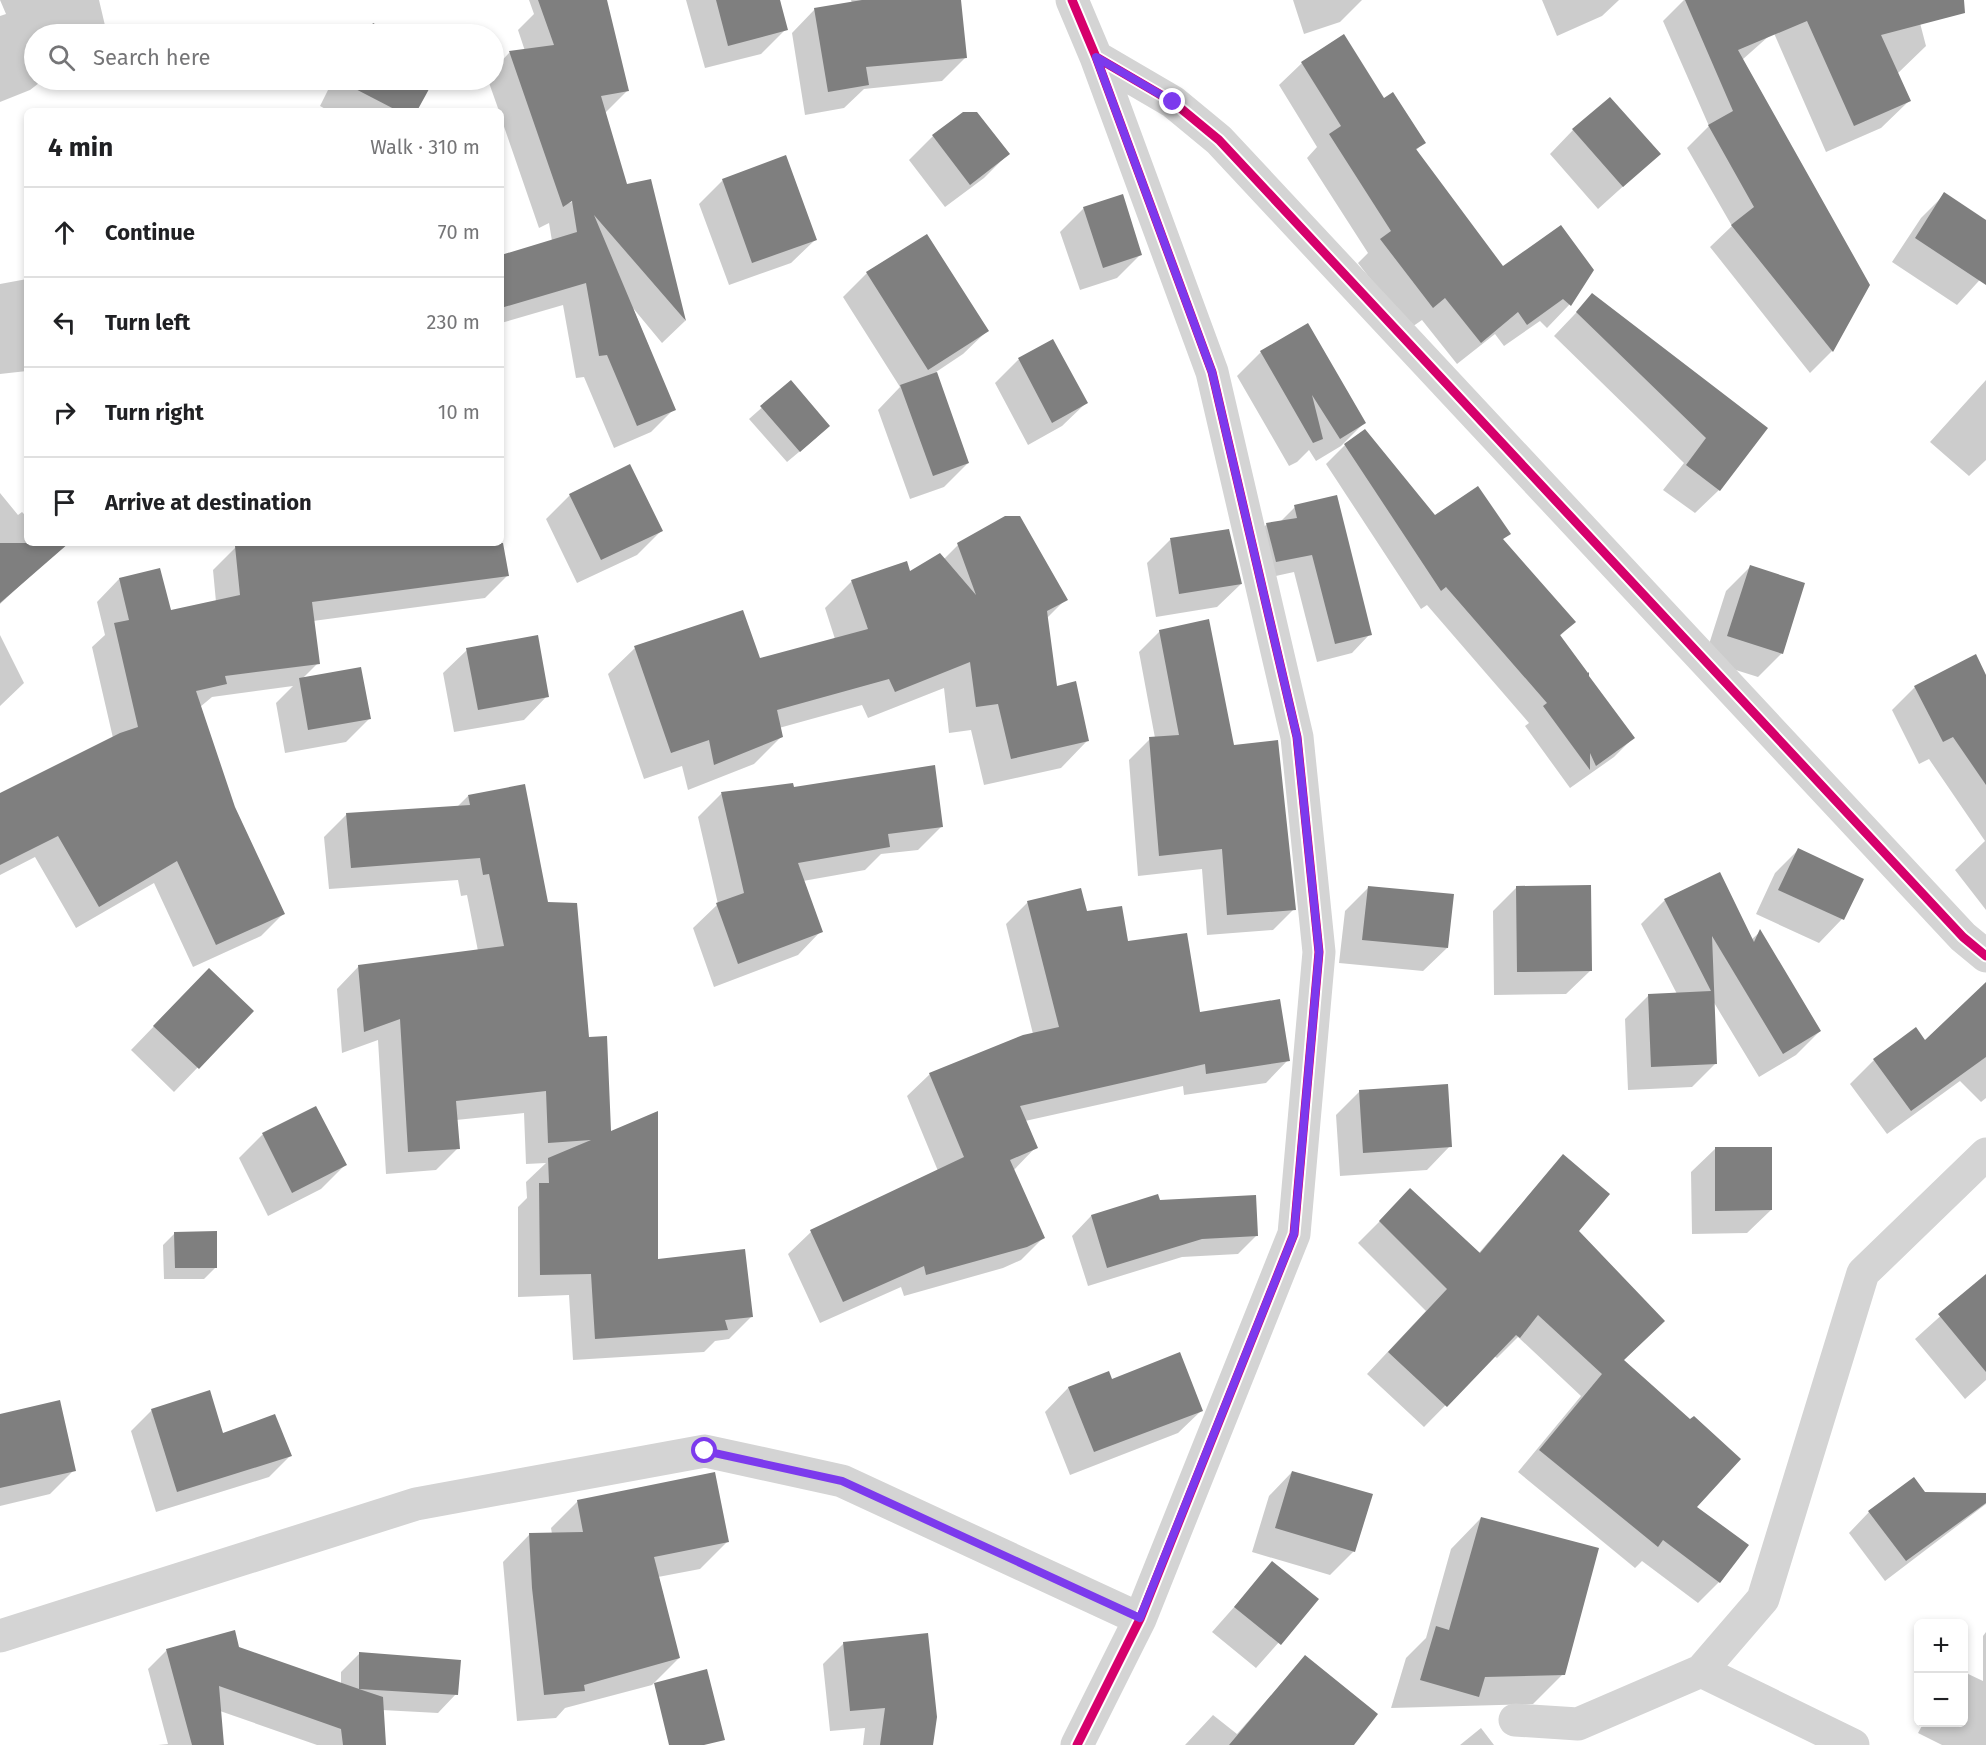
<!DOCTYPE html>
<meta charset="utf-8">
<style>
:root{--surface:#fff;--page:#f6f6f6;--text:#202124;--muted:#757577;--line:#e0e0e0}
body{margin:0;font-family:"Fira Sans",sans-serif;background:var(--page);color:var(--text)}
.controls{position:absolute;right:18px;bottom:18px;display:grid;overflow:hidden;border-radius:9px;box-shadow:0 3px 9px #0003}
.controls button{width:54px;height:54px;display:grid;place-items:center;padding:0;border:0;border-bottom:2px solid var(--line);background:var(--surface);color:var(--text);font:30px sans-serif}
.stop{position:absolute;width:18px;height:18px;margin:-14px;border:4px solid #7c3aed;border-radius:50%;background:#fff}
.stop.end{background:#7c3aed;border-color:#fff;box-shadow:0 2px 6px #0008}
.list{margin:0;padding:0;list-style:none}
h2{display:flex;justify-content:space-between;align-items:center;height:78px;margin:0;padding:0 24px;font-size:26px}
h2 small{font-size:20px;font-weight:400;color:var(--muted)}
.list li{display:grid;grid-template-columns:39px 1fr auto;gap:18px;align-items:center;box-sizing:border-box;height:90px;padding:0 24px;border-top:2px solid var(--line)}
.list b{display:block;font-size:22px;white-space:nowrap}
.list em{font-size:20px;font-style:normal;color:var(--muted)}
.icon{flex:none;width:33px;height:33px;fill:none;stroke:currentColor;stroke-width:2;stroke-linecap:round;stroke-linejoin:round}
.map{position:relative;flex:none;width:1986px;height:1745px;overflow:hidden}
.search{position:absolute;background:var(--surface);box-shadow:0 3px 9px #0003;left:24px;top:24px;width:480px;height:66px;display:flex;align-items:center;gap:15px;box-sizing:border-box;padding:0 21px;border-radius:33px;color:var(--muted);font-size:22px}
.panel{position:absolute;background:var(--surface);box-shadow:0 3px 9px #0003;left:24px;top:108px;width:480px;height:438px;border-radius:9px}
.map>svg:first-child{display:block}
.shadow{fill:#0003;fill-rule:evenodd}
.building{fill:#7f7f7f}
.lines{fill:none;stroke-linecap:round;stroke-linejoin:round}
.minor{stroke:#d4d4d4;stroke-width:33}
.cycleway-casing{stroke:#fff;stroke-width:13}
.cycleway{stroke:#d6006c;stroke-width:9}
.route{stroke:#7c3aed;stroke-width:8}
</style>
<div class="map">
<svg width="1986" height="1745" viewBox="0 0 1986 1745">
<rect width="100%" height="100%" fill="#fff"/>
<path class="shadow" d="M 0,0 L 99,0 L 107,34 L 34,34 L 34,80 L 43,80 L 30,90 L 0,102 L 0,16 L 6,14 Z
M 529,0 L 606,0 L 628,90 L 604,114 L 626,186 L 650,180 L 685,321 L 662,343 L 633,308 L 674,409 L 651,432 L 614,448 L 584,377 L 576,378 L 563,305 L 501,323 L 501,256 L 552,241 L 549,223 L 539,228 L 501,118 L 501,111 L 499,111 L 488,80 L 494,80 L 494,69 L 509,53 L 525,51 L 518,30 L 534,14 ZM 579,195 L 583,199 L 565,204 Z
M 686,0 L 780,0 L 785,30 L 761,54 L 705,68 Z
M 851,0 L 960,0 L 965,58 L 942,81 L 864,89 L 844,108 L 805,115 L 792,33 L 815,9 L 852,3 Z
M 1293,0 L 1362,0 L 1340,22 L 1304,34 Z
M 1542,0 L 1619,0 L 1602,16 L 1557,36 Z
M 1684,0 L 1754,0 L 1769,36 L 1742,60 L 1869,285 L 1832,351 L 1810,373 L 1710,247 L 1732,226 L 1687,148 L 1709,126 L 1663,21 Z
M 1816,0 L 1914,0 L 1926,46 L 1897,74 L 1909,101 L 1881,128 L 1826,152 L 1773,31 Z
M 373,25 L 391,34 L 363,34 Z
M 1302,63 L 1384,100 L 1424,143 L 1415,151 L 1503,268 L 1592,270 L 1569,305 L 1547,328 L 1540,321 L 1504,346 L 1495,334 L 1457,364 L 1422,320 L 1409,329 L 1358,263 L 1368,253 L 1307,158 L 1317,147 L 1279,85 Z
M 333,80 L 432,80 L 416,111 L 329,111 L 320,106 Z
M 963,114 L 1008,154 L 984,178 L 945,207 L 909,160 L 933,136 Z
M 1573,130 L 1659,154 L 1598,209 L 1550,154 Z
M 723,180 L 815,240 L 791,263 L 729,285 L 699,204 Z
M 1945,194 L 1986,222 L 1986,273 L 1957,305 L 1892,262 L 1921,218 Z
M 1084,208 L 1141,254 L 1117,278 L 1080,290 L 1060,232 Z
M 926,236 L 987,331 L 963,354 L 936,372 L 968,463 L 944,487 L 910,499 L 878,410 L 900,387 L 843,297 L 867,273 Z
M 27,279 L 27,371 L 0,374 L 0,284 Z
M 1593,295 L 1766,428 L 1719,490 L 1695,513 L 1663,490 L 1684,463 L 1554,336 Z
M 1308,325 L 1364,423 L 1341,446 L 1316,461 L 1309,450 L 1297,462 L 1289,466 L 1237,376 L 1261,352 Z
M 1053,341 L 1086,403 L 1062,426 L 1028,445 L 995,383 L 1018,360 Z
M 1986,380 L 1986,460 L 1969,476 L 1930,442 Z
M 791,382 L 817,437 L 787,462 L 749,419 Z
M 1345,445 L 1435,517 L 1509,533 L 1502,540 L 1573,622 L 1559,637 L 1633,738 L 1614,757 L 1570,788 L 1525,726 L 1529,723 L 1427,605 L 1421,609 L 1326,464 Z
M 0,493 L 18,515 L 22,512 L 27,517 L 27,543 L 50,543 L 57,551 L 0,604 Z
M 570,495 L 661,531 L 637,555 L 577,583 L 546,519 Z
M 1295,507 L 1370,634 L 1352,653 L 1317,662 L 1294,572 L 1257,580 L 1248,543 L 1267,524 L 1280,522 Z
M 501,537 L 507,576 L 485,598 L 313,621 L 318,663 L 302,679 L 369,719 L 346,742 L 285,753 L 276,703 L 293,686 L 212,697 L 200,707 L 233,807 L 283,914 L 261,936 L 193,967 L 154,883 L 76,928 L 35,857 L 0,875 L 0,794 L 113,738 L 92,647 L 105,635 L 97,602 L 119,579 L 170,612 L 216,602 L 213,570 L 235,548 L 269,543 L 501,543 Z
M 1170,540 L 1241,584 L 1217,607 L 1156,617 L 1147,563 Z
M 958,545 L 1066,599 L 1047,618 L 1055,687 L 1087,741 L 1061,768 L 984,785 L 971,730 L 949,733 L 944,688 L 868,718 L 862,705 L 779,728 L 781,737 L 754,764 L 688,790 L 682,766 L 644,779 L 608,674 L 635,648 L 759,660 L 835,639 L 825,608 L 852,581 L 909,573 L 943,560 Z
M 1750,567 L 1782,653 L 1758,677 L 1704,660 L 1726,591 Z
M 1160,631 L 1233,747 L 1294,909 L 1273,930 L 1207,935 L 1202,869 L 1138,876 L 1129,760 L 1150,739 L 1155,738 L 1139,652 Z
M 0,635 L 24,683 L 0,706 Z
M 467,650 L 547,696 L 524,720 L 454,732 L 443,673 Z
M 1986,678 L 1986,910 L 1955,870 L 1985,841 L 1929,759 L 1919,764 L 1892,710 L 1915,687 Z
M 792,788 L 942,826 L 918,850 L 881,854 L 865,870 L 803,881 L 821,931 L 798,955 L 714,987 L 693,928 L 718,904 L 698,817 L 721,794 Z
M 468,796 L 547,903 L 588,1038 L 610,1133 L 657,1260 L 751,1317 L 729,1339 L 715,1341 L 704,1352 L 573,1360 L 569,1295 L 518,1297 L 518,1207 L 527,1198 L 526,1182 L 546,1163 L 526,1164 L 524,1113 L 456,1120 L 458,1148 L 436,1170 L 386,1174 L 378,1040 L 342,1053 L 337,989 L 359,966 L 478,951 L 467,895 L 461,896 L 458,880 L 329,889 L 324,837 L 347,814 L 457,807 Z
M 1798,850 L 1842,919 L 1819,943 L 1756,914 L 1775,873 Z
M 1369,887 L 1447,948 L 1423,971 L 1339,963 L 1345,911 Z
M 1517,887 L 1590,971 L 1566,994 L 1494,995 L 1493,911 Z
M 1665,900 L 1751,940 L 1760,932 L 1820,1031 L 1796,1055 L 1759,1077 L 1713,1001 L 1716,1063 L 1692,1087 L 1628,1090 L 1625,1019 L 1649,995 L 1677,994 L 1641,924 Z
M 1028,902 L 1086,913 L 1127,943 L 1199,1013 L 1288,1060 L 1266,1083 L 1184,1095 L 1183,1086 L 1025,1121 L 1036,1147 L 1013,1171 L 1043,1238 L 1021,1260 L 1003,1268 L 904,1296 L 901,1287 L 820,1323 L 788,1254 L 811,1232 L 938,1171 L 907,1096 L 930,1074 L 1033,1034 L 1006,924 Z
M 1986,984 L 1986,1098 L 1981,1102 L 1960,1081 L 1887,1134 L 1850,1084 L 1874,1060 L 1915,1029 L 1925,1042 Z
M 186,993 L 252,1011 L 174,1092 L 131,1050 Z
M 1360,1091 L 1450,1146 L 1427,1170 L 1340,1176 L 1336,1115 Z
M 316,1108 L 345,1165 L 321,1189 L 268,1216 L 239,1158 L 262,1135 Z
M 1715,1149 L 1771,1210 L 1747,1233 L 1692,1234 L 1691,1172 Z
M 1563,1156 L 1577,1231 L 1623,1361 L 1695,1507 L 1719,1582 L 1698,1603 L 1642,1561 L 1635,1568 L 1518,1472 L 1581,1396 L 1518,1337 L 1497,1358 L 1494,1356 L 1424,1427 L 1367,1374 L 1426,1311 L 1358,1243 L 1410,1191 L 1478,1254 Z
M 1157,1195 L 1159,1202 L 1257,1235 L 1238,1254 L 1182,1257 L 1088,1286 L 1072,1236 L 1091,1216 Z
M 175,1233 L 216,1267 L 204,1279 L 164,1279 L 163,1245 Z
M 1986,1275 L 1986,1380 L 1965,1399 L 1915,1339 Z
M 1108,1373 L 1111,1381 L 1202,1410 L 1178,1433 L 1070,1475 L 1045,1412 L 1068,1388 Z
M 152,1410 L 222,1435 L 290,1456 L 269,1477 L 156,1512 L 131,1431 Z
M 0,1415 L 74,1470 L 50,1494 L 0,1506 Z
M 1292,1472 L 1354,1551 L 1330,1575 L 1252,1552 L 1269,1496 Z
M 1925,1494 L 1986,1494 L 1986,1504 L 1885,1581 L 1849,1533 L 1869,1512 Z
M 578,1501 L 727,1542 L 700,1569 L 658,1577 L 679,1658 L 652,1685 L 565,1708 L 556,1718 L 517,1721 L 503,1562 L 529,1535 L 552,1534 L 551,1528 Z
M 1481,1518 L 1563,1674 L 1533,1704 L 1391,1708 L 1406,1658 L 1426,1638 L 1451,1549 Z
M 1273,1563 L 1317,1599 L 1256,1668 L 1212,1632 Z
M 1986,1632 L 1986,1745 L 1942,1745 L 1918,1733 L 1924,1722 L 1964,1722 L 1964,1672 L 1983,1681 L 1983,1636 Z
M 844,1643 L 931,1745 L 863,1745 L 865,1728 L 830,1731 L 823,1664 Z
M 167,1650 L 341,1684 L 341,1672 L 359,1654 L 456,1694 L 438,1713 L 382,1710 L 385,1745 L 317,1745 L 220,1711 L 222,1745 L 158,1745 L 168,1744 L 148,1669 Z
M 1305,1657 L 1352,1745 L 1185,1745 L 1213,1715 L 1237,1734 Z
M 1481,1728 L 1494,1745 L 1460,1745 Z"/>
<path class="building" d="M 538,0 L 607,0 L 629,91 L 601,96 L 627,184 L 651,179 L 686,321 L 594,215 L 676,410 L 637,426 L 607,355 L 599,356 L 586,283 L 501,308 L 501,255 L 577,232 L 572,201 L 563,207 L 509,51 L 554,45 Z
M 716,0 L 780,0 L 788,30 L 728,46 Z
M 862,0 L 961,0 L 967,58 L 866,67 L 869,85 L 828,92 L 814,8 Z
M 1685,0 L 1964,0 L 1965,13 L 1881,35 L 1911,101 L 1854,126 L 1807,21 L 1738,50 L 1870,285 L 1833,352 L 1731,225 L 1754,207 L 1708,125 L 1733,111 Z
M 373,23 L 394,34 L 367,34 Z
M 1344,34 L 1384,98 L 1393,92 L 1426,143 L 1416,149 L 1503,266 L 1561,225 L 1594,270 L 1571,306 L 1563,299 L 1527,325 L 1518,312 L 1481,343 L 1445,298 L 1433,308 L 1380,239 L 1391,231 L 1329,134 L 1341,126 L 1301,62 Z
M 344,80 L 434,80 L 417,111 L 398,111 L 342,82 Z
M 1610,97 L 1661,154 L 1623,187 L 1572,129 Z
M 963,112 L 977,112 L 1010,154 L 970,185 L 932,135 Z
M 786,155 L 817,240 L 752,263 L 722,179 Z
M 1944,192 L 1986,220 L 1986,285 L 1915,238 Z
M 1123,194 L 1142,255 L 1103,268 L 1083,207 Z
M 927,234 L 989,331 L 928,370 L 866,272 Z
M 1592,293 L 1768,428 L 1720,491 L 1686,465 L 1706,438 L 1576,312 Z
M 1308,323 L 1366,423 L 1340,439 L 1312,395 L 1323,439 L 1313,443 L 1260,351 Z
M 1053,339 L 1088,403 L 1052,423 L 1018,358 Z
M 937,372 L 969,463 L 933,476 L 900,385 Z
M 791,380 L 830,426 L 800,452 L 760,406 Z
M 1365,429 L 1435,515 L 1478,486 L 1511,534 L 1503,539 L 1576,622 L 1560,635 L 1588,673 L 1589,672 L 1589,676 L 1635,738 L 1596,766 L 1590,753 L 1590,770 L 1543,706 L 1547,703 L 1446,587 L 1441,591 L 1344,444 Z
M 630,464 L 663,531 L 601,560 L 569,494 Z
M 1337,495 L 1372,635 L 1335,644 L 1312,555 L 1276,562 L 1266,523 L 1297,518 L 1294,505 Z
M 1005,516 L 1020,516 L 1068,600 L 1047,611 L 1057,686 L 1076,681 L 1089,741 L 1011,759 L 998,704 L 976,707 L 970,662 L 895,692 L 889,679 L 777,710 L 783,737 L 714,765 L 709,740 L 671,753 L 634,646 L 743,610 L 760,658 L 868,629 L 851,580 L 907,561 L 910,571 L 940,553 L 976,595 L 957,543 Z
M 1229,529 L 1242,584 L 1179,594 L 1170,538 Z
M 0,543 L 69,543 L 0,603 Z
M 270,543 L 503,543 L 509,576 L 312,602 L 320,664 L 225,676 L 227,684 L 196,691 L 235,807 L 285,914 L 216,945 L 177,861 L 99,907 L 58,836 L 0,865 L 0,793 L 120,733 L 138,727 L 114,623 L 129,620 L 119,578 L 160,568 L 171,610 L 240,595 L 235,546 Z
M 1750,565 L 1805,583 L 1783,654 L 1727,636 Z
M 1209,619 L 1234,745 L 1278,740 L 1296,910 L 1227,915 L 1222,849 L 1159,856 L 1149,737 L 1179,735 L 1159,630 Z
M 538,635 L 549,697 L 478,710 L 466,648 Z
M 1976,654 L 1986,675 L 1986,785 L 1953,737 L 1943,742 L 1914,686 Z
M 361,667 L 371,719 L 308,730 L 299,678 Z
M 935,765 L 943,827 L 888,834 L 890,847 L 798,863 L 823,932 L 738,964 L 716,903 L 744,893 L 721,792 L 793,783 L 794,787 Z
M 525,784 L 548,902 L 577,903 L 589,1037 L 607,1036 L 611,1131 L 658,1111 L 658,1259 L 745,1249 L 753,1317 L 725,1320 L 728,1330 L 595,1339 L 591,1274 L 540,1275 L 539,1183 L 549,1183 L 548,1158 L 591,1140 L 548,1143 L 546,1091 L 456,1101 L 460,1149 L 408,1152 L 400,1019 L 364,1032 L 358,965 L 504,946 L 489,874 L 483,875 L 480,858 L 351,868 L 346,813 L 470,805 L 468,795 Z
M 1798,848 L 1864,879 L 1844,920 L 1778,890 Z
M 1720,872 L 1754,942 L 1760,929 L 1821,1031 L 1783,1054 L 1712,936 L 1717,1064 L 1651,1067 L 1648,994 L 1711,991 L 1664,899 Z
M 1591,885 L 1592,971 L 1517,972 L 1516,886 Z
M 1368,886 L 1454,894 L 1448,948 L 1362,940 Z
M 1081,888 L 1087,911 L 1122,906 L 1128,941 L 1187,933 L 1200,1012 L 1280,999 L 1290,1061 L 1206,1074 L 1205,1064 L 1020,1106 L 1038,1148 L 1010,1160 L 1045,1238 L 1027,1247 L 926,1275 L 924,1266 L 843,1302 L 810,1230 L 964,1157 L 929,1073 L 1023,1035 L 1059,1027 L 1027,901 Z
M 209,968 L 254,1011 L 199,1069 L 153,1026 Z
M 1986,982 L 1986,1057 L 1911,1111 L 1873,1059 L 1916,1027 L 1925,1040 Z
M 1448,1084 L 1452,1147 L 1363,1153 L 1359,1090 Z
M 316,1106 L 347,1165 L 292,1193 L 262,1133 Z
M 1715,1147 L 1772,1147 L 1772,1210 L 1715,1211 Z
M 1563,1154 L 1610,1194 L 1579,1231 L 1665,1321 L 1624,1360 L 1690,1419 L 1694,1416 L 1741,1459 L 1697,1507 L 1749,1545 L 1720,1583 L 1663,1540 L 1658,1547 L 1539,1450 L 1602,1374 L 1538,1315 L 1520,1338 L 1516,1335 L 1447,1407 L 1388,1352 L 1447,1289 L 1379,1221 L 1410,1188 L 1480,1253 Z
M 1158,1194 L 1160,1200 L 1256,1195 L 1258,1236 L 1202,1239 L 1107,1268 L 1091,1215 Z
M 217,1231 L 217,1268 L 175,1268 L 174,1232 Z
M 1986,1274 L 1986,1372 L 1938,1314 Z
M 1180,1352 L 1203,1411 L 1094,1452 L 1068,1387 L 1109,1371 L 1112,1379 Z
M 210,1390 L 223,1433 L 275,1414 L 292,1456 L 177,1492 L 151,1409 Z
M 60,1400 L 76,1471 L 0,1488 L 0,1414 Z
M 1292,1471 L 1373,1494 L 1355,1552 L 1275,1528 Z
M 715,1472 L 729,1542 L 654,1557 L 680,1658 L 584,1685 L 585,1691 L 544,1695 L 532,1588 L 529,1533 L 583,1532 L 577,1500 Z
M 1914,1477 L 1925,1492 L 1986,1493 L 1986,1503 L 1906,1561 L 1868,1511 Z
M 1481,1517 L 1599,1548 L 1565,1675 L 1485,1677 L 1479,1697 L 1420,1680 L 1436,1626 L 1449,1630 Z
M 1272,1561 L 1319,1599 L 1281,1645 L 1234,1607 Z
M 235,1630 L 239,1647 L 359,1689 L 359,1652 L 461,1660 L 458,1695 L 359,1689 L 383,1697 L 386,1745 L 343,1745 L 341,1729 L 219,1686 L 224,1745 L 192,1745 L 166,1649 Z
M 928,1633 L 937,1717 L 933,1745 L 880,1745 L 885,1708 L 850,1711 L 843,1642 Z
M 1305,1655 L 1378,1714 L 1354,1745 L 1229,1745 Z
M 707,1669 L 725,1740 L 704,1745 L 669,1745 L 654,1683 Z"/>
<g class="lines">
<path class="minor" d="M 1072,0 L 1096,57 L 1212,372 L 1297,737 L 1319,952 L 1294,1234 L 1140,1619 L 1077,1745
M 1096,57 L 1173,102 L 1219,140 L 1963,937 L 1986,956
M 0,1636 L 416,1504 L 705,1451 L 842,1481 L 1140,1619
M 1701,1671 L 1853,1745
M 1515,1720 L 1578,1724 L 1701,1671 L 1763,1599 L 1863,1273 L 1986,1154"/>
<g class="cycleway-casing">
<path id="cycleway" d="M 1072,0 L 1096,57 L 1212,372 L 1297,737 L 1319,952 L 1294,1234 L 1140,1619 L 1077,1745
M 1096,57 L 1173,102 L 1219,140 L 1963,937 L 1986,956"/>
</g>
<use href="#cycleway" class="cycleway"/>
</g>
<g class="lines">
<path class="route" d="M 705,1451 L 842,1481 L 1140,1618 L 1294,1234 L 1319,952 L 1297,737 L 1212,372 L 1096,57 L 1173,102"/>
</g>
</svg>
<div class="controls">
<button>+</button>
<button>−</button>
</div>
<div class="stop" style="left:705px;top:1451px"></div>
<div class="stop end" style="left:1173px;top:102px"></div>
<div class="search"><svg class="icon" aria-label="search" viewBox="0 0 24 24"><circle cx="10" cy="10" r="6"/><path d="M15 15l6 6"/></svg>Search here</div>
<section class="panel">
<h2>4 min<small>Walk · 310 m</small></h2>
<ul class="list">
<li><svg class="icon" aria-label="ahead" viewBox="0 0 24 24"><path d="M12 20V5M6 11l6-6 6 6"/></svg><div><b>Continue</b></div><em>70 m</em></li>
<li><svg class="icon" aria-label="left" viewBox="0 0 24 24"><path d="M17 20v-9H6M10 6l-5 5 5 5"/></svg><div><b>Turn left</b></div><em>230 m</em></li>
<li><svg class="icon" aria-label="right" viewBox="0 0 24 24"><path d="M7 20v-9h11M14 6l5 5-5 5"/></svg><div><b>Turn right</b></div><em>10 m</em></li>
<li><svg class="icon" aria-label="arrive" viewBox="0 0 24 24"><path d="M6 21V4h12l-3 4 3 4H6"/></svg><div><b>Arrive at destination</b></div></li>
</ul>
</section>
</div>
